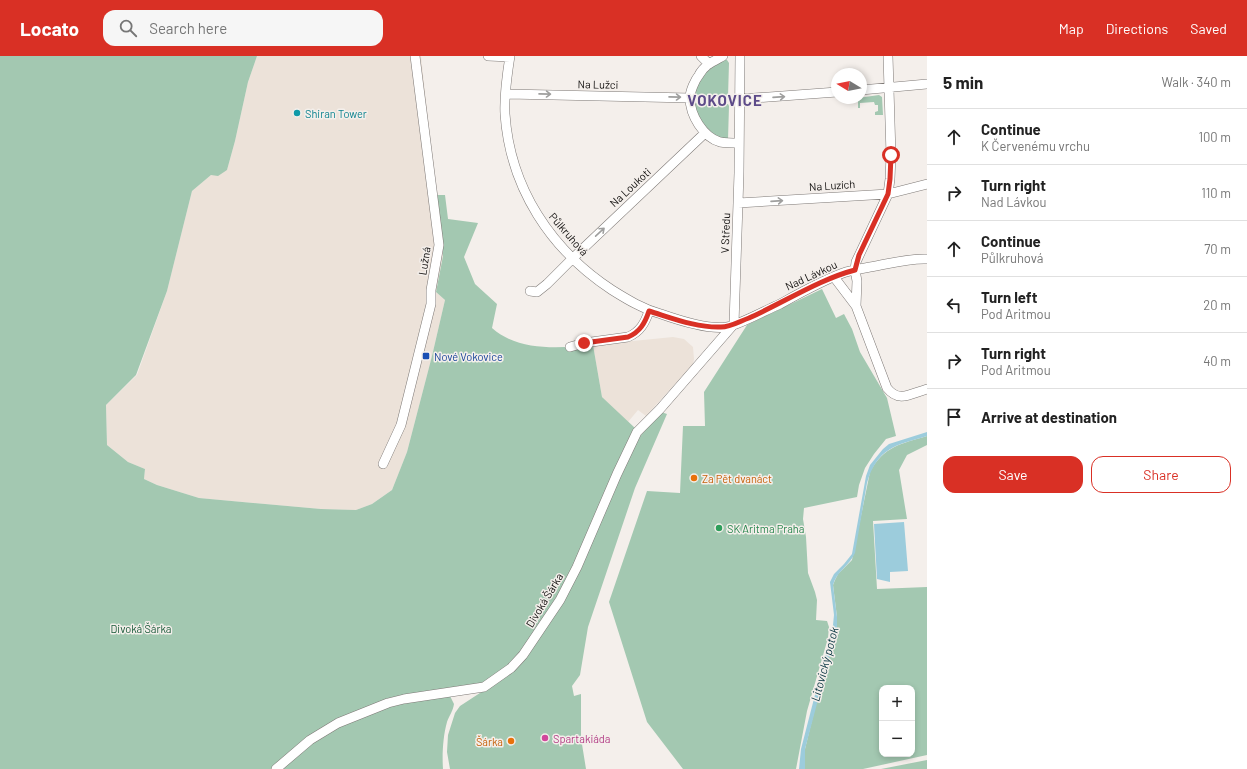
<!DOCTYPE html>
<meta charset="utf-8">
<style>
:root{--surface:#fff;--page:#f6f6f6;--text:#222;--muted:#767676;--line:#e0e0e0;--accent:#d93025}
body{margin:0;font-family:Barlow,sans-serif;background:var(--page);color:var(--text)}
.controls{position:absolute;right:12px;bottom:12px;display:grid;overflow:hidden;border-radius:8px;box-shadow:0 2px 6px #0003}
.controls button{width:36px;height:36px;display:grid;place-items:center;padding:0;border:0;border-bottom:1px solid var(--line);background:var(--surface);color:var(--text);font:20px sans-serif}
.compass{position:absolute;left:831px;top:12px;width:36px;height:36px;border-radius:50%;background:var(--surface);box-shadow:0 2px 6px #0003;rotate:280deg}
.stop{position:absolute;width:12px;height:12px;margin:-9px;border:3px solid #d93025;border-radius:50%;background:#fff}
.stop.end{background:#d93025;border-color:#fff;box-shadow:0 1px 4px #0008}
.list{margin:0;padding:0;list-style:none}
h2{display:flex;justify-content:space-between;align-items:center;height:52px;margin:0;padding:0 16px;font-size:17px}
h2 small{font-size:13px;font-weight:400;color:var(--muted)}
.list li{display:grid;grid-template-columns:26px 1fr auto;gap:12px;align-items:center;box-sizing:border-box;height:56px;padding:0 16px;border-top:1px solid var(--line)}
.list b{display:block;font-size:15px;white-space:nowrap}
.list p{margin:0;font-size:13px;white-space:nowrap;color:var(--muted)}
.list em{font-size:13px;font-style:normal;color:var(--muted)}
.actions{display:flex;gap:8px;padding:12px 16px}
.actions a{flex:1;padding:9px 0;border:1px solid var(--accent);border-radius:12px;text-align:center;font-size:14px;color:var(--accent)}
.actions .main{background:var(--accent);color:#fff}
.icon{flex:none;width:22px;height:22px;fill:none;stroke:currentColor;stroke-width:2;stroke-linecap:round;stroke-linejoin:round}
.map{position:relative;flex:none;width:927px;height:713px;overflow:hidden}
header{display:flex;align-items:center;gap:24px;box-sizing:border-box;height:56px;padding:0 20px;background:var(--accent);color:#fff}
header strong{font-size:19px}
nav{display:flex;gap:22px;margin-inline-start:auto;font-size:14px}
.search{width:280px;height:36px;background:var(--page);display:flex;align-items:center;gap:10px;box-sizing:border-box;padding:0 14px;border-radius:12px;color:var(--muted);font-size:15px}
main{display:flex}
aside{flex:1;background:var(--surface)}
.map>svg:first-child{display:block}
.built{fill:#ece2d9}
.green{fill:#a3c8b1;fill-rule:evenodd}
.water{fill:#9cccdc}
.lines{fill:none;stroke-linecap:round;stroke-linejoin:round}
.street-casing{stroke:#7e7976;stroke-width:10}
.street{stroke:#fff;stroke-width:9}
.oneway{stroke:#9f9f9e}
.route{stroke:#d93025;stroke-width:5}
.culture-dot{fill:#0f9aa8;stroke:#f4efeb;stroke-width:1.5}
.transit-dot{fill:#1a4fb4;stroke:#f4efeb;stroke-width:1.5}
.food-dot{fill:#e8710a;stroke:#f4efeb;stroke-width:1.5}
.leisure-dot{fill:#2e9e5b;stroke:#f4efeb;stroke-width:1.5}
.hotel-dot{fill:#d1479c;stroke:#f4efeb;stroke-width:1.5}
.labels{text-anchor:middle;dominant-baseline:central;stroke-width:3;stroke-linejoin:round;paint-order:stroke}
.street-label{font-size:11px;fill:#100e0d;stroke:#f4efeb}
.culture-label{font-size:11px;fill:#0d838f;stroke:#f4efeb;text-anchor:start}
.transit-label{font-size:11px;fill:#164399;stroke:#f4efeb;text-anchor:start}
.food-label{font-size:11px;fill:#c56008;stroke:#f4efeb;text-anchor:start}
.leisure-label{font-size:11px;fill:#27864d;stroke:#f4efeb;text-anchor:start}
.park-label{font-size:11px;fill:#175837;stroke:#f4efeb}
.hotel-label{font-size:11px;fill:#b23c85;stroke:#f4efeb;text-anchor:start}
.water-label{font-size:12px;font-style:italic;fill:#073541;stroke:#f4efeb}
.district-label{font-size:15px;font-weight:bold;letter-spacing:1px;fill:#5d4b89;stroke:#f4efeb}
</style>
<header>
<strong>Locato</strong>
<div class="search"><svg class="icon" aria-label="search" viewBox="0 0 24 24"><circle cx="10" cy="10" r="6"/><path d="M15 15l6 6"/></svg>Search here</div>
<nav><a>Map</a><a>Directions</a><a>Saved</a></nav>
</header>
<main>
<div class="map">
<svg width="927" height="713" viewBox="0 0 927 713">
<rect width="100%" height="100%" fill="#f4efeb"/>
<path class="built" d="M 257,0 L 421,0 L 443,200 L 436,236 L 445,244 L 432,300 L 407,396 L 392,434 L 372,448 L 356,454 L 321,453 L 199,442 L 157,429 L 144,423 L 145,413 L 128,406 L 107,389 L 106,349 L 137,319 L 167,235 L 192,135 L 211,119 L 227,114 L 235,85 L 248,26 Z
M 673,281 L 684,283 L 693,291 L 694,303 L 693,308 L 646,360 L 638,354 L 628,366 L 602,341 L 593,289 Z"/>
<path class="green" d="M 0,0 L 257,0 L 248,26 L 235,85 L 227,114 L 218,120 L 211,119 L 192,135 L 167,235 L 136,319 L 106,349 L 107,389 L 128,406 L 145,413 L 144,423 L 157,429 L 199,442 L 321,453 L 356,454 L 372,448 L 392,434 L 407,396 L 432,300 L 445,244 L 436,236 L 443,200 L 437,139 L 445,139 L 448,163 L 478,167 L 464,201 L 475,228 L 497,248 L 492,272 C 519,296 560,292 593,289 L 602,341 L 635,372 L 567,525 L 519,600 L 506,613 L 484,627 L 450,640 L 454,648 C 453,655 449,660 447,666 C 443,680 442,699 443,713 L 0,713 Z
M 725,4 L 727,4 L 729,7 L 728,41 L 694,39 L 693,36 L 704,14 Z
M 879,39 L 882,41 L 883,59 L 875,59 L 875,56 L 878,55 L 878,49 L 875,49 L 874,46 L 860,47 L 860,52 L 858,52 L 858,42 Z
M 694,47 L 728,48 L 729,50 L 728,83 L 726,84 L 714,80 L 699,67 Z
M 822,233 L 836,262 L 844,258 L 852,273 L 860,296 L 887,342 L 896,380 L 886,383 L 874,398 L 865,412 L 859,429 L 857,441 L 804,452 L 803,463 L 806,481 L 808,517 L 815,536 L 817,544 L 816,564 L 827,565 L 829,571 L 828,582 L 807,655 L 796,713 L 683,713 L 647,666 L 609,546 L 647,435 L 680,437 L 683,370 L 705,370 L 704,336 L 747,269 Z
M 661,356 L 667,358 L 635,432 L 588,571 L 580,619 L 572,630 L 574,640 L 581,638 L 581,682 L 586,713 L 450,713 L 447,696 L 448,679 L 455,657 L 460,650 L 506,620 L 565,543 L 624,410 L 641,379 Z
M 927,380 L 927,389 L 907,399 L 899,414 L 907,463 L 873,465 L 877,533 L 927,531 L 927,699 L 863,713 L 805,713 L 805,693 L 837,561 L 833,529 L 835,524 L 838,518 L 852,504 L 870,416 C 884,390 901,388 927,380 ZM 882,632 L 912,632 L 912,698 L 882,698 Z
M 927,704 L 927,713 L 881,713 Z"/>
<path class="water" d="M 927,376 L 927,380 C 896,389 877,392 867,427 L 855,497 C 850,509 836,516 833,529 L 837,561 L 837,572 L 805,693 L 805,713 L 799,713 L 801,693 L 833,569 L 834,559 L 830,526 L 834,518 L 844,508 L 852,498 L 866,420 L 870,409 L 883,393 L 889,388 Z
M 904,466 L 908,515 L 890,516 L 890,526 L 877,523 L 874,468 Z"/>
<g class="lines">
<g class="street-casing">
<path id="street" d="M 488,0 L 510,1
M 510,0 C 507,19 504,39 505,58 C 510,132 551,194 612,234 C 628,244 643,253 661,258 C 678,264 709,274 727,271 C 741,268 766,254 780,248 C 800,237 821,225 843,217 C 852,214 861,213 870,211 C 889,208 908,202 927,203
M 701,0 L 709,8
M 723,0 C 714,5 704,9 699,19 C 695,24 690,35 690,42 C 690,59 703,81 720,86 C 726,87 733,87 739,87
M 861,34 L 927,28
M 506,38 L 690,42
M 740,43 L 837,36
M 738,147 L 888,138 L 927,128
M 834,221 L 856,250 L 887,332 C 899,347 910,338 927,333
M 530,235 L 537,236 L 547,228 L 572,203 L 705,77
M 856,250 L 857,225 L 855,214 L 856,206 L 888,138 L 890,123 L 891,99 L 888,0
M 734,268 L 739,117 L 740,0
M 570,291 L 584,287 L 628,281 C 640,276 645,267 649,255
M 383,408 L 401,369 L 431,248 L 431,234 L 439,189 L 415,0
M 276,713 L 310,684 L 338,667 L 388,647 L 404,643 L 484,631 L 511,612 L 523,599 L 560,544 L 577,511 L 617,418 L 637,376 L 660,353 L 734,268"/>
</g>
<use href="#street" class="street"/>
</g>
<defs><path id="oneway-shaft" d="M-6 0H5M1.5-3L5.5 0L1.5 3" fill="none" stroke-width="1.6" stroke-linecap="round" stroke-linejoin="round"/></defs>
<g class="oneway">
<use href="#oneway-shaft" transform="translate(545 38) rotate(1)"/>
<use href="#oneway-shaft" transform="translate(675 41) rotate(1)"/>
<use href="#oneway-shaft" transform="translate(779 41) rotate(-4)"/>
<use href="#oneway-shaft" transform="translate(777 145) rotate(-4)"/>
<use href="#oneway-shaft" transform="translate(600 176) rotate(-43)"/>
</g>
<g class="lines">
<path class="route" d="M 584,287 L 628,281 C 640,276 645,267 649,255 C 672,262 697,272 721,271 C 731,271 740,265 749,262 C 783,247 820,223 855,214 L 859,199 L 888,138 L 890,123 L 891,99"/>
</g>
<circle class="culture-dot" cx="297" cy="57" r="4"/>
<rect class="transit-dot" x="422" y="296" width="8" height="8" rx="2"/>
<g class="food-dot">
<circle cx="694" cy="422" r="4"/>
<circle cx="511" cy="685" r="4"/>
</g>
<circle class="leisure-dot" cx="719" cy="472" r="4"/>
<circle class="hotel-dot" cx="545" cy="682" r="4"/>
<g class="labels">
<g class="street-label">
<text transform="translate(598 28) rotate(1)">Na Lužci</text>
<text transform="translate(832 129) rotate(-4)">Na Luzích</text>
<text transform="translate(630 131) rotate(-43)">Na Loukoti</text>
<text transform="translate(725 177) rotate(-88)">V Středu</text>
<text transform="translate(569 178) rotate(49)">Půlkruhová</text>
<text transform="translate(424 205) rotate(-81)">Lužná</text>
<text transform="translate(811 219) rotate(-25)">Nad Lávkou</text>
<text transform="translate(544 544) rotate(-59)">Divoká Šárka</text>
</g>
<g class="culture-label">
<text x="305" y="57">Shiran Tower</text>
</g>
<g class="transit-label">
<text x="434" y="300">Nové Vokovice</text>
</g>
<g class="food-label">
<text x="702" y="422">Za Pět dvanáct</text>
<text x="503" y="685" text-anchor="end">Šárka</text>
</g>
<g class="leisure-label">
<text x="727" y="472">SK Aritma Praha</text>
</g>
<g class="park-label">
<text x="141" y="572">Divoká Šárka</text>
</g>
<g class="hotel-label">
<text x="553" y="682">Spartakiáda</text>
</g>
<g class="water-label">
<text transform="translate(824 608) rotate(-75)">Litovický potok</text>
</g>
<g class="district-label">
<text x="725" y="44">VOKOVICE</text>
</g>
</g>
</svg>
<div class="controls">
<button>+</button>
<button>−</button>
</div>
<svg class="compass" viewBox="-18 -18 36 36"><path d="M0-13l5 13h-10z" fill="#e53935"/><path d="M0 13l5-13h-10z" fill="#767676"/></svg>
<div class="stop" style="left:891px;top:99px"></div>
<div class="stop end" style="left:584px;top:287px"></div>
</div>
<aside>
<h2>5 min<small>Walk · 340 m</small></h2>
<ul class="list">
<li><svg class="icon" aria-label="ahead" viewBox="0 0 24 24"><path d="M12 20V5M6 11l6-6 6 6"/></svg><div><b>Continue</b><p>K Červenému vrchu</p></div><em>100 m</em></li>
<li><svg class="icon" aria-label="right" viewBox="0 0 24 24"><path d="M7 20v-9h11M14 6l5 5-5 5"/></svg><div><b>Turn right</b><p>Nad Lávkou</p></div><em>110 m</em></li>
<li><svg class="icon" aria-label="ahead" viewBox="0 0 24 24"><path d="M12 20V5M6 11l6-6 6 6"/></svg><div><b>Continue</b><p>Půlkruhová</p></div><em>70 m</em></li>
<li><svg class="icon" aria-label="left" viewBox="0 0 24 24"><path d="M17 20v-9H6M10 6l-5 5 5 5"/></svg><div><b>Turn left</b><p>Pod Aritmou</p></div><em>20 m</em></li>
<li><svg class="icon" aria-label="right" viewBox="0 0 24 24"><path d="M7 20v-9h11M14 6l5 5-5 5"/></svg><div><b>Turn right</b><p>Pod Aritmou</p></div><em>40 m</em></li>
<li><svg class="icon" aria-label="arrive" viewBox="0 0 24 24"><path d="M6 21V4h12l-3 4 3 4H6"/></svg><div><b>Arrive at destination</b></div></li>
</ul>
<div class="actions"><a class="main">Save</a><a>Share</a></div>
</aside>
</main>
